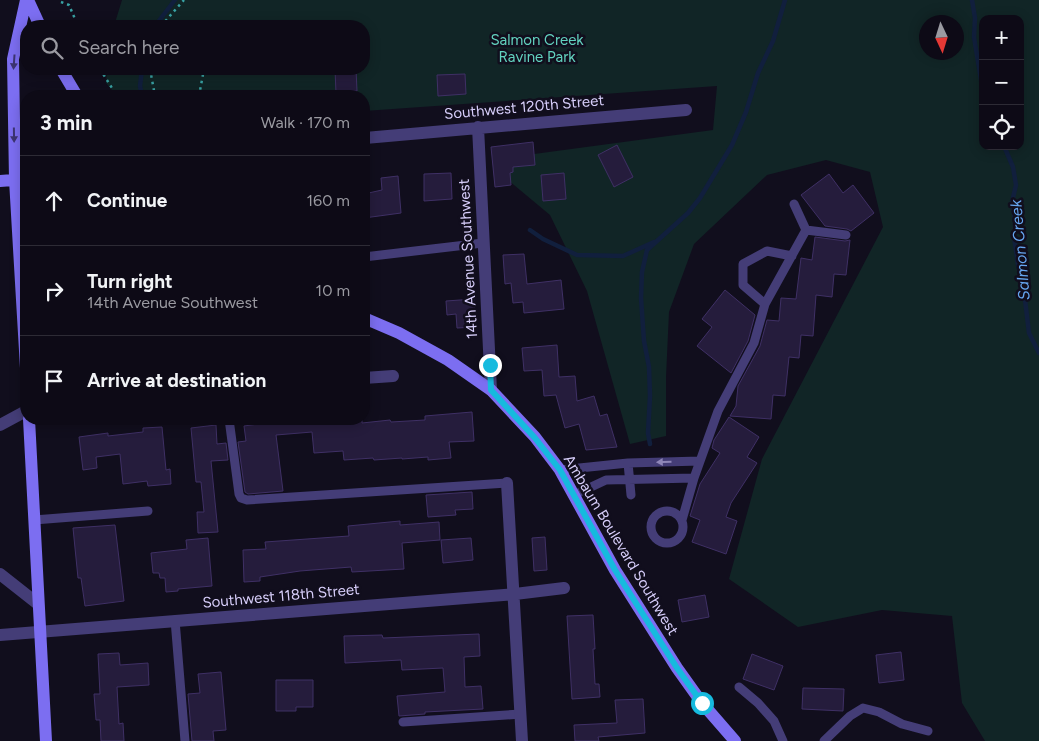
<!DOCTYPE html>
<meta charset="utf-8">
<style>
:root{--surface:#0d0a16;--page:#1b1823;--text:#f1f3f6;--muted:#9a9aa1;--line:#2d2b35}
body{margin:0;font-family:Figtree,sans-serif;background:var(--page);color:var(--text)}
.controls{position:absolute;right:15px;top:15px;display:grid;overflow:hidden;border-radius:10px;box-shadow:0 2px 12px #0003}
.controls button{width:45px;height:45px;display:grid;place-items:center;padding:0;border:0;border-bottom:1px solid var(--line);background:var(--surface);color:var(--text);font:25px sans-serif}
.compass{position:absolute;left:919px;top:15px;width:45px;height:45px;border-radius:50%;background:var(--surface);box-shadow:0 2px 12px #0003;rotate:176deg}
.stop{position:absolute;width:15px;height:15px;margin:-11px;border:4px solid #16bade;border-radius:50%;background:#fff}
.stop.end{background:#16bade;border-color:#fff;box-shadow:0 1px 5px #0008}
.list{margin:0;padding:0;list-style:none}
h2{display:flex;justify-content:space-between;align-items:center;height:65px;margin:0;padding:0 20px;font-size:21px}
h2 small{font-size:16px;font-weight:400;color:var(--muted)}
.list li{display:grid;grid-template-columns:32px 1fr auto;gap:15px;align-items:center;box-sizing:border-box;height:90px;padding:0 20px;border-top:1px solid var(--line)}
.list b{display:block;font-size:19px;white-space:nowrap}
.list p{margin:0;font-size:16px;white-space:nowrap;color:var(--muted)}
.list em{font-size:16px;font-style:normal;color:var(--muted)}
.icon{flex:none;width:28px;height:28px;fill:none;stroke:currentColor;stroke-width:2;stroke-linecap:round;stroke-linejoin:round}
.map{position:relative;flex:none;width:1039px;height:741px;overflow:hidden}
.search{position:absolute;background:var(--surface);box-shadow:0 2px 12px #0003;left:20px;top:20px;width:350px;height:55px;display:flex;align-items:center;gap:12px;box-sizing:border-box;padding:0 18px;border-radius:20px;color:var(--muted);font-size:19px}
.panel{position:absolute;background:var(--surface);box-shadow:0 2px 12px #0003;left:20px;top:90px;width:350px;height:335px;border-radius:20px}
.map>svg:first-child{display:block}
.green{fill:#112526;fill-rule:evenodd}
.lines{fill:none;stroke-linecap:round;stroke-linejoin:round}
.stream{stroke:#111f3d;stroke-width:4.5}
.building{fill:#251c3c;stroke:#3f3065}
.path{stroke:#39a2a4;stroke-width:2.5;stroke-dasharray:2.5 4;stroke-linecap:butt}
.lane{stroke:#443d77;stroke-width:9}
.street{stroke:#443d77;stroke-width:12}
.secondary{stroke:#7c6ef1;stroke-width:12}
.oneway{fill:#3c3472}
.oneway2{fill:#8e86b8}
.route{stroke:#16bade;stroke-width:6}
.labels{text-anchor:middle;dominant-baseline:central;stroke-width:5;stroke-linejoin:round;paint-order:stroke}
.park-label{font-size:15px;fill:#62d2bf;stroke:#110e1d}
.street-label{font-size:15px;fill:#d7cefa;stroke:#110e1d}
.water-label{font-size:16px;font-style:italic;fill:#66a5f0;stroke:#110e1d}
</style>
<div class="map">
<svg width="1039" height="741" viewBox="0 0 1039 741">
<rect width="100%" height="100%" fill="#110e1d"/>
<path class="green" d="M 122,0 L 1039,0 L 1039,741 L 985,741 L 962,703 L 952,616 L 882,610 L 798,627 L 729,579 L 762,459 L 883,227 L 870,172 L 826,160 L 767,175 L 694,244 L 669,312 L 666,377 L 666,436 L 630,444 L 587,291 L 550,215 L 508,180 L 504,158 L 713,130 L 717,86 L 364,111 L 364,96 L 117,96 L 106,83 L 107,69 L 364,69 L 364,26 L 114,26 ZM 983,19 L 1020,19 L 1020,146 L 983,146 ZM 926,22 L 956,22 L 956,52 L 926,52 Z"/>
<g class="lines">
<path class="stream" d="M 972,0 L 975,18 L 974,37 L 983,92
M 155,26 L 175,0
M 142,69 L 140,86 L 142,96
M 1004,146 L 1013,167 L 1016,185 L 1012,202 L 1016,225 L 1014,236 L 1018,265 L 1023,283 L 1029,333 L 1039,353
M 530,230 L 543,239 L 577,255 L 623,256 L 654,242
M 650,444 L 648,433 L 650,396 L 649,367 L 644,341 L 641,298 L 642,272 L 647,250 L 688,213 L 700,198 L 732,145 L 746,112 L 758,73 L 773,41 L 785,0"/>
</g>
<path class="building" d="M 335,69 L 356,69 L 357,91 L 336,93 Z
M 465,74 L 466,94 L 438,96 L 437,75 Z
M 533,142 L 535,165 L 513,167 L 513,172 L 510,173 L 511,185 L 495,187 L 491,147 Z
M 617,145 L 633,177 L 614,187 L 598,155 Z
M 451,173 L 452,199 L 424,201 L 424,174 Z
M 564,173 L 566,199 L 543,201 L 541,175 Z
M 829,174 L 843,193 L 853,185 L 874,213 L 851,231 L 847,229 L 825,226 L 801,195 Z
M 398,176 L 401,213 L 364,218 L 364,194 L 382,190 L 381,178 Z
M 815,237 L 845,241 L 850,240 L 846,275 L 834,274 L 832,297 L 816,295 L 813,336 L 801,335 L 799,358 L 789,357 L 785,396 L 773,395 L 771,419 L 730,416 L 736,406 L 738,386 L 760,346 L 767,320 L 779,321 L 781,298 L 796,299 L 801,258 L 812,260 Z
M 524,254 L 527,284 L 561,280 L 564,309 L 524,313 L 523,302 L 513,303 L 511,283 L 505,284 L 503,255 Z
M 725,290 L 755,315 L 748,341 L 731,373 L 697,346 L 712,327 L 702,319 Z
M 474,299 L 476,327 L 457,328 L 456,314 L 447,315 L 446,301 Z
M 557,345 L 559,377 L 575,376 L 577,401 L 594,396 L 600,416 L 607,414 L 617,447 L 586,450 L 579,424 L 565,428 L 556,395 L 544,396 L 542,370 L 524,371 L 522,348 Z
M 472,412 L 474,441 L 449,442 L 451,458 L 428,460 L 428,457 L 402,459 L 402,458 L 374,460 L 373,458 L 344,460 L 343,451 L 314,453 L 312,432 L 276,435 L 283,491 L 248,494 L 245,492 L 238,442 L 246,441 L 244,426 L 280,421 L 279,419 L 303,419 L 303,421 L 333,419 L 333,422 L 362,420 L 362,423 L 390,420 L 391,422 L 425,420 L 425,416 Z
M 729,417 L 759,437 L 747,457 L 757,463 L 731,503 L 726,517 L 737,521 L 726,554 L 692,542 L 700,520 L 690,516 L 700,484 L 720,453 L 712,448 L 714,440 Z
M 216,425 L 217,444 L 226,443 L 228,460 L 211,461 L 218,532 L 198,533 L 197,512 L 204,512 L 201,482 L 196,482 L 191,428 Z
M 162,427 L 166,470 L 170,469 L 171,484 L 148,486 L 147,481 L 123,484 L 120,454 L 96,457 L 97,468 L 83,470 L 79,437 L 108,433 L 108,436 L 143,432 L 143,428 Z
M 472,492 L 473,509 L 455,510 L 456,515 L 428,517 L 426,495 Z
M 400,521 L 400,525 L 439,522 L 440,540 L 402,543 L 404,569 L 352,572 L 351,567 L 300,571 L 260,577 L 260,581 L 244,582 L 243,550 L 266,549 L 265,542 L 349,536 L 348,526 Z
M 115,525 L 124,601 L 85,606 L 81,578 L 78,578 L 73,528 Z
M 545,537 L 547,570 L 534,571 L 532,538 Z
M 208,538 L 212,586 L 178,589 L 178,591 L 166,592 L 165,578 L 160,578 L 159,573 L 153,573 L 151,553 L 187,549 L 186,540 Z
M 471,538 L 473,560 L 443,563 L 441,540 Z
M 705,595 L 709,617 L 682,622 L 678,600 Z
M 593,615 L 595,649 L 593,649 L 595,684 L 599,684 L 600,697 L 572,699 L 567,616 Z
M 479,634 L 480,656 L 464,657 L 465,687 L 481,686 L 483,709 L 425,712 L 425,714 L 399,716 L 397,696 L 445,692 L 443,668 L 402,670 L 401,660 L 345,663 L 344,636 L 382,635 L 383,638 Z
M 901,652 L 904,680 L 879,683 L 876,655 Z
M 119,653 L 120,665 L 148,663 L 149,685 L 117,687 L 119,724 L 123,723 L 124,741 L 101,741 L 100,720 L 96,720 L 94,694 L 100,694 L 98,654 Z
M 752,654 L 783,666 L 774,690 L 743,679 Z
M 221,672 L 226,730 L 213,731 L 214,741 L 192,741 L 188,694 L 200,693 L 198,674 Z
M 276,680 L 313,680 L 313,707 L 296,707 L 296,711 L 276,711 Z
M 803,688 L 844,689 L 843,711 L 802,709 Z
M 643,699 L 645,733 L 598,737 L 599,741 L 575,741 L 574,725 L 617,723 L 615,700 Z"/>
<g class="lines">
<path class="path" d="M 61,2 L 69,5 L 78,26
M 161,26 L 184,0
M 100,69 L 117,96
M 150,69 L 155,96
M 199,96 L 204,69"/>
<path class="lane" d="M 794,204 L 806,230 L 846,235
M 364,257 L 483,243
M 765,304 L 743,285 L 743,264 L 767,251 L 792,256
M 229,419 L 239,494 L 241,498 L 247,500 L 507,483
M 628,463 L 631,495
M 560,470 L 628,463 L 700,461
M 574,495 L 606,480 L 694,478
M651 527a16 16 0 1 1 32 0a16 16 0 1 1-32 0Z
M 34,520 L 148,511
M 682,520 L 694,478 L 718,411 L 754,343 L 765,304 L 806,230
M 175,620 L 185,741
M 739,687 L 758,703 L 774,721 L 783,741
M 403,722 L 521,714
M 824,741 L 850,716 L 863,708 L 879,712 L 902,724 L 928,731"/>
<path class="street" d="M 478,127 L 491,390
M 365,138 L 686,110
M 364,378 L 393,376
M 0,425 L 26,411
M 507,483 L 522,741
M 0,574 L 38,604
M 0,635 L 515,594 L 564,588"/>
<path class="secondary" d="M 26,0 L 13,59 L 15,180 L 26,368
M 28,0 L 40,26
M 61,69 L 77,96
M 0,181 L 26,179
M 364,318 L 399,333 L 448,360 L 491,390 L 535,437 L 560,470 L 615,570 L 677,668 L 702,703 L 735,741
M 29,419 L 46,741"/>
</g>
<defs><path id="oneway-solid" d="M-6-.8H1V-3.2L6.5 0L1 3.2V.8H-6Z" transform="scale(1.25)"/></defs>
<g class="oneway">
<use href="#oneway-solid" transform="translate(14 62) rotate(94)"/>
<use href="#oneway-solid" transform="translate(14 135) rotate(89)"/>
</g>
<use class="oneway2" href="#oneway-solid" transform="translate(664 462) rotate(178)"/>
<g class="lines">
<path class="route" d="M 490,365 L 491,390 L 535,438 L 560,470 L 615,570 L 677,668 L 702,703"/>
</g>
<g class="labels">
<g class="park-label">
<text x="537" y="40">Salmon Creek<tspan x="537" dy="17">Ravine Park</tspan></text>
</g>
<g class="street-label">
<text transform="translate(524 107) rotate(-5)">Southwest 120th Street</text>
<text transform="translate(468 259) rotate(-93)">14th Avenue Southwest</text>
<text transform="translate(621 545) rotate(59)">Ambaum Boulevard Southwest</text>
<text transform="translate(281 596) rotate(-5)">Southwest 118th Street</text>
</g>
<g class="water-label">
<text transform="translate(1020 250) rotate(-95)">Salmon Creek</text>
</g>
</g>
</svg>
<div class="controls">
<button>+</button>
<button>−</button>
<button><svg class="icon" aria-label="locate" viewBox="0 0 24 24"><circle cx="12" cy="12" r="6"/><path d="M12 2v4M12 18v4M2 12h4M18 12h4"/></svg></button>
</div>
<svg class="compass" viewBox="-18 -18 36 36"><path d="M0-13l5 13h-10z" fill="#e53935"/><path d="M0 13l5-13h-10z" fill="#9a9aa1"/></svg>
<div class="stop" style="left:702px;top:703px"></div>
<div class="stop end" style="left:490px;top:365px"></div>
<div class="search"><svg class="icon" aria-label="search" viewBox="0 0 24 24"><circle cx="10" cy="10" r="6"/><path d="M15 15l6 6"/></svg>Search here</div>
<section class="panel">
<h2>3 min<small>Walk · 170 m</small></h2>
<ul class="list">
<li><svg class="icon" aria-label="ahead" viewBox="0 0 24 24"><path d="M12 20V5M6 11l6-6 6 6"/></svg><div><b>Continue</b></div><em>160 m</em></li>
<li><svg class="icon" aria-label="right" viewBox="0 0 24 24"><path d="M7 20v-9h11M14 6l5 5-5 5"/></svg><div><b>Turn right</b><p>14th Avenue Southwest</p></div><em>10 m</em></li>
<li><svg class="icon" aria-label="arrive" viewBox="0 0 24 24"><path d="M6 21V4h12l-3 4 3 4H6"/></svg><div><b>Arrive at destination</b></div></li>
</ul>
</section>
</div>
